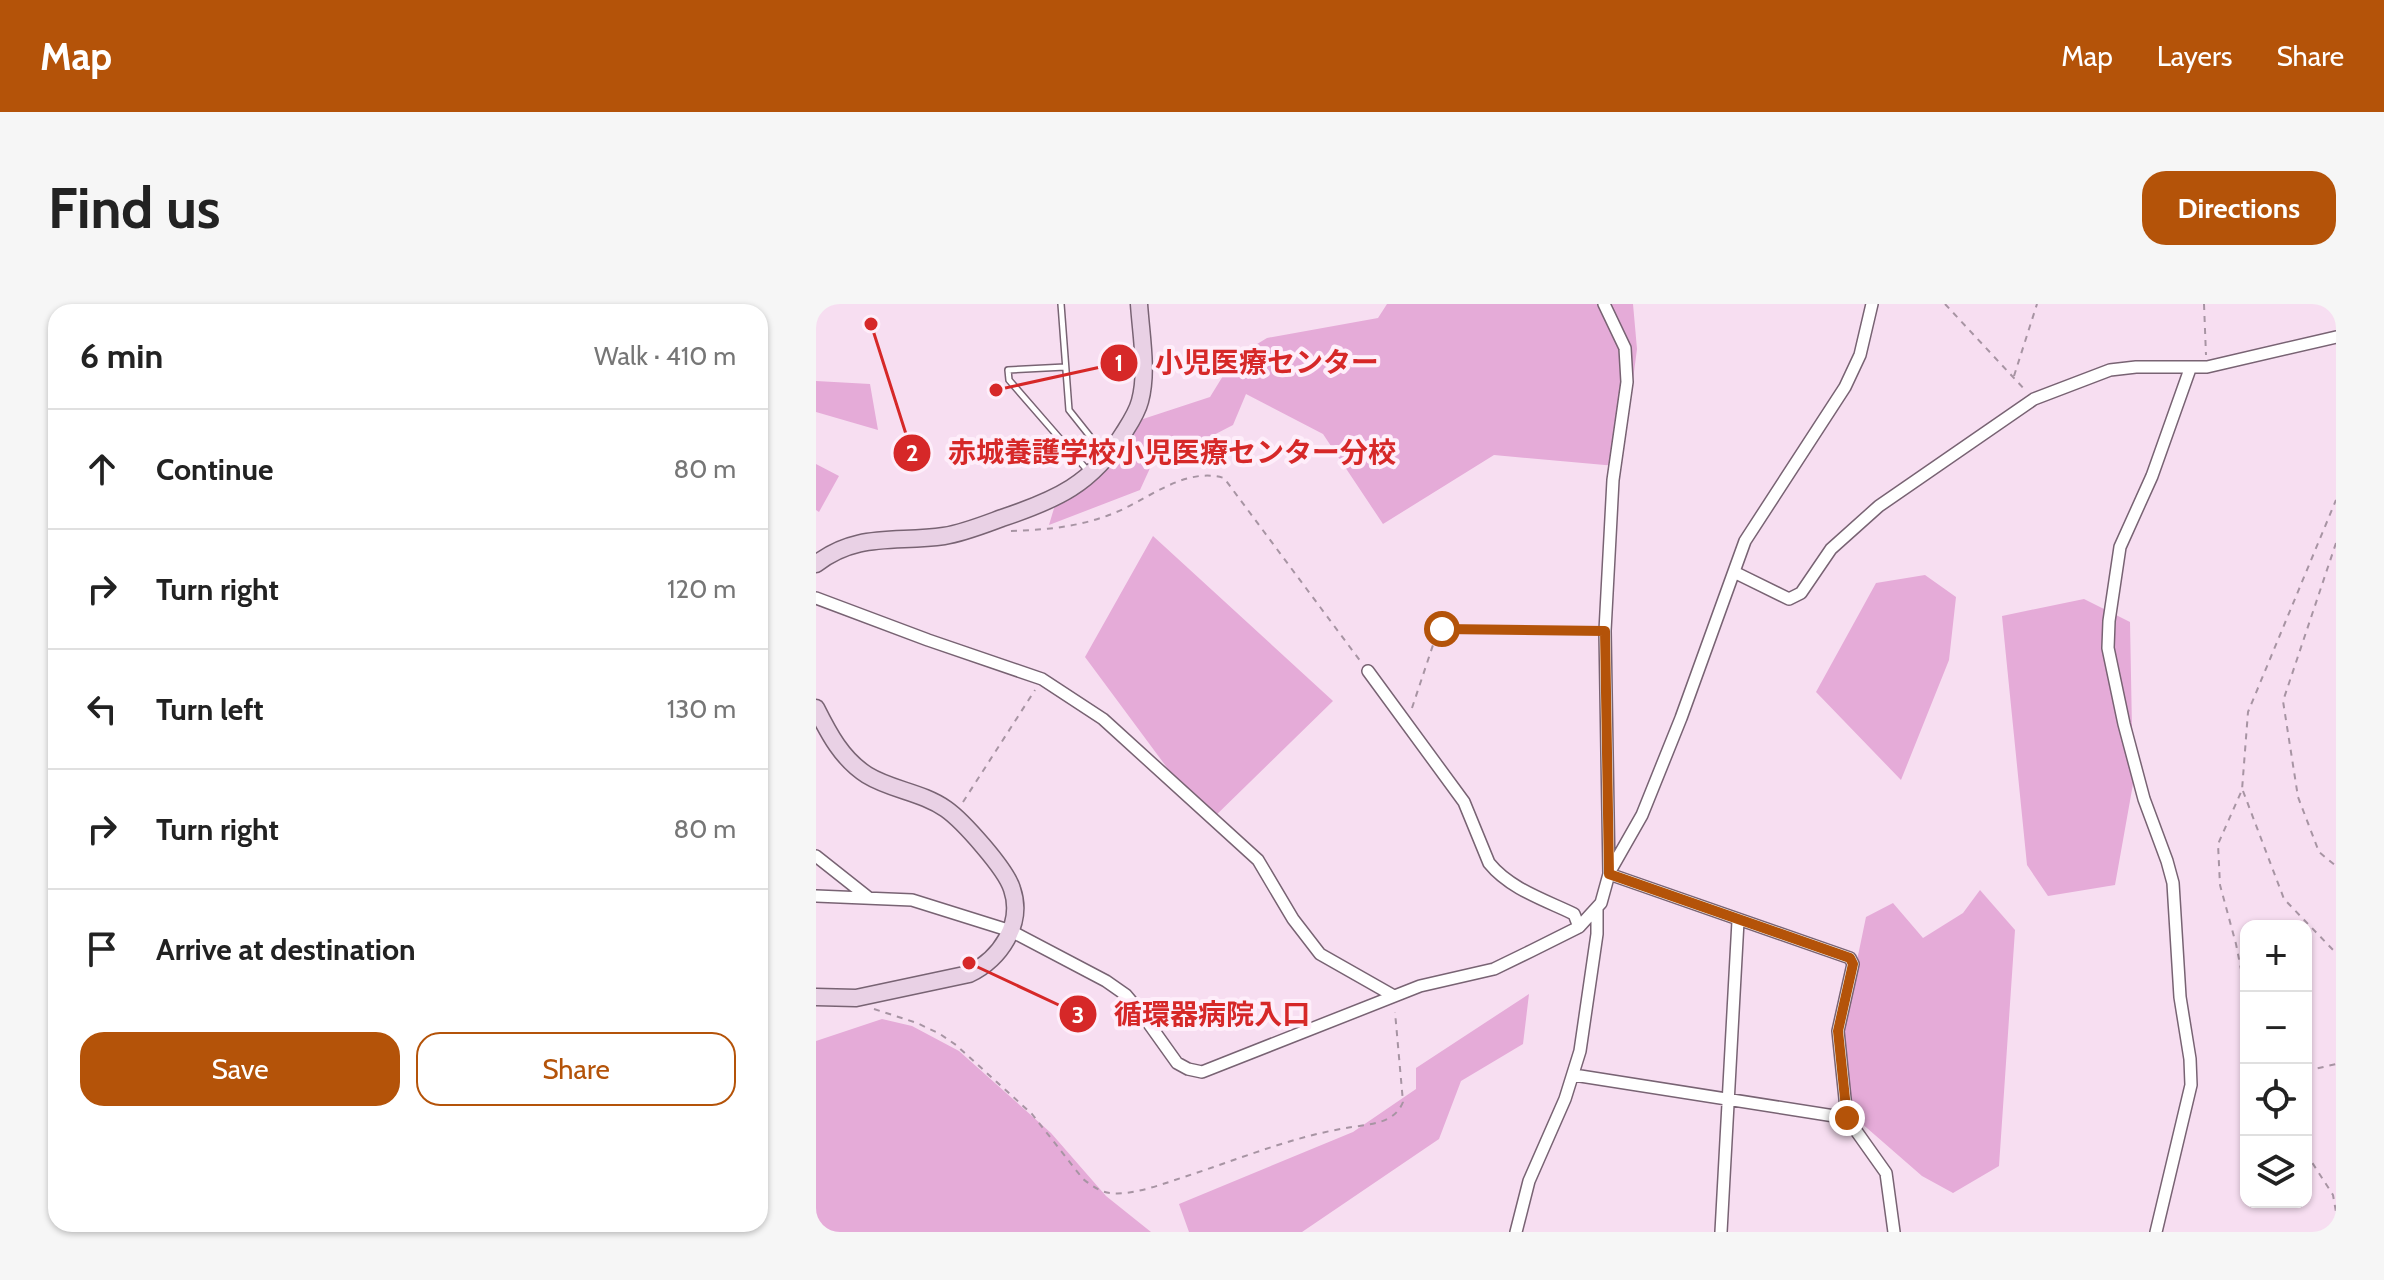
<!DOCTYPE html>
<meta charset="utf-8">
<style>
:root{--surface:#fff;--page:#f6f6f6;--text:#222;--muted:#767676;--line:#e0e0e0;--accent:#b45309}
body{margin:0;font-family:Cabin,"Noto Sans JP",sans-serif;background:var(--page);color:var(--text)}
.controls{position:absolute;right:24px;bottom:24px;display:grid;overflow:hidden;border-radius:16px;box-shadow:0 2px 6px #0004}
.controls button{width:72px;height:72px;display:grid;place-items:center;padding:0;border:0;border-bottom:2px solid var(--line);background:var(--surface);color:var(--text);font:40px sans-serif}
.stop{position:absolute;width:24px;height:24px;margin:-18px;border:6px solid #b45309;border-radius:50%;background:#fff}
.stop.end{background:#b45309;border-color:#fff;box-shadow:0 2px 8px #0008}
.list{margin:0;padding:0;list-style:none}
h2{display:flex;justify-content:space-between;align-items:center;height:104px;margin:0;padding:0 32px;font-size:34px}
h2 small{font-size:26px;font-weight:400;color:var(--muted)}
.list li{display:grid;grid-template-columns:52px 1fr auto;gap:24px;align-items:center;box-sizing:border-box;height:120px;padding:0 32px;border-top:2px solid var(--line)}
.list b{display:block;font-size:30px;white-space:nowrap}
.list em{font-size:26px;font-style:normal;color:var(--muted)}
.actions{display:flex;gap:16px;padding:24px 32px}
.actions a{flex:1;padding:18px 0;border:2px solid var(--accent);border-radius:24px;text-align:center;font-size:28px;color:var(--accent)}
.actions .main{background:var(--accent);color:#fff}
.icon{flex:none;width:44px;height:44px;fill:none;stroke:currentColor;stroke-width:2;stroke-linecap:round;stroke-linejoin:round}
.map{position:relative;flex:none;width:1520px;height:928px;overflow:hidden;border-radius:24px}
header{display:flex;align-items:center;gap:48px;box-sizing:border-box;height:112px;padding:0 40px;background:var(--accent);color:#fff}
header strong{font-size:38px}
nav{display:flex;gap:44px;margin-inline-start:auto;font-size:28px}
.intro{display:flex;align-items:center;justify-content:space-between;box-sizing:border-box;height:192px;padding:0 48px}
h1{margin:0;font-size:56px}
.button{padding:20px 36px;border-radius:24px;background:var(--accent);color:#fff;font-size:28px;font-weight:700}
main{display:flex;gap:48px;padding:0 48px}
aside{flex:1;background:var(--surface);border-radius:24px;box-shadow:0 2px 6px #0004}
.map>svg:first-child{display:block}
.green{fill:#e5abd8}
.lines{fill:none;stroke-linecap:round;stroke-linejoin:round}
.lane-casing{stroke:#786373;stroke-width:8}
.street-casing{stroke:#786373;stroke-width:14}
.secondary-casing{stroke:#786373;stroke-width:19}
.path{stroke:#a794a3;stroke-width:2;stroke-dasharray:6 6;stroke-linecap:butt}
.lane{stroke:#fff;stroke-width:5}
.street{stroke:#fff;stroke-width:11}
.secondary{stroke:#e9d1e5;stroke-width:16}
.route{stroke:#b45309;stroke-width:10}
.leader{fill:none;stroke:#d62828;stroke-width:3}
.callout-dot{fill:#d62828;stroke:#feeefa;stroke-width:3}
.mark-label{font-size:24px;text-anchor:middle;font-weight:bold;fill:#fff}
.callout-label{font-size:28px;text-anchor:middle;font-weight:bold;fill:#d62828;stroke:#feeefa;stroke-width:8;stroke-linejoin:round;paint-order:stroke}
</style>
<header>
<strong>Map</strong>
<nav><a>Map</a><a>Layers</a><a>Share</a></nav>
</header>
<div class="intro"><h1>Find us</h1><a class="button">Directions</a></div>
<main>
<aside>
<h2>6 min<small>Walk · 410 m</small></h2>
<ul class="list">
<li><svg class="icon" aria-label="ahead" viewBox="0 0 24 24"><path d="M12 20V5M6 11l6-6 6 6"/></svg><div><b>Continue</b></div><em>80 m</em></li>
<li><svg class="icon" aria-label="right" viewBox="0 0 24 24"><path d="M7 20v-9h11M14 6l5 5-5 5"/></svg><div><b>Turn right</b></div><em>120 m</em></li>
<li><svg class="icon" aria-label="left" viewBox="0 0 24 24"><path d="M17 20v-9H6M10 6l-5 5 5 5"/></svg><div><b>Turn left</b></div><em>130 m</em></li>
<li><svg class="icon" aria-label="right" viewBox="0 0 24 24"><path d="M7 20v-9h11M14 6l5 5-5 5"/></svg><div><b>Turn right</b></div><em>80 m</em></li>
<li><svg class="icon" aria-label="arrive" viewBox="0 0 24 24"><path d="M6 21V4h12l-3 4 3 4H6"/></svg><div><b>Arrive at destination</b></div></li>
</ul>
<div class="actions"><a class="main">Save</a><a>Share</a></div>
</aside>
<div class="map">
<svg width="1520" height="928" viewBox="0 0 1520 928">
<rect width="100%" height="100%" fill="#f7def1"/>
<path class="green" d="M 571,0 L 817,0 L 821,45 L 812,114 L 800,162 L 678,151 L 567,220 L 507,130 L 430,90 L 417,121 L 388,136 L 340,151 L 324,186 L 233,221 L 239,201 L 271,183 L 295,162 L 324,116 L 394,93 L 418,54 L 451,34 L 562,14 Z
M 0,77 L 54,80 L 62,126 L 0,108 Z
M 0,160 L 23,172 L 3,208 L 0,206 Z
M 337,232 L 517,397 L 392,519 L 269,353 Z
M 1109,271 L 1140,293 L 1133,356 L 1085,476 L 1000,388 L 1060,279 Z
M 1268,295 L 1314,318 L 1317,480 L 1299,581 L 1232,592 L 1211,561 L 1186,312 Z
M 1164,586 L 1199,626 L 1183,862 L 1137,889 L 1106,872 L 1036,811 L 1026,729 L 1050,613 L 1077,599 L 1107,634 L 1147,609 Z
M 713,690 L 707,740 L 645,777 L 623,835 L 486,928 L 373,928 L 363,900 L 537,828 L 600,785 L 600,764 Z
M 66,715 L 96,722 L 143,747 L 235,829 L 290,892 L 335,928 L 0,928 L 0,737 Z"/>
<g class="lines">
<g class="lane-casing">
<path id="lane" d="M 245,0 L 253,106 L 288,150
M 249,63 L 192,66 L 193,76 L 272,167"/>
</g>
<g class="street-casing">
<path id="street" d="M 918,268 L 973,295 L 985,289 L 1015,245 L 1063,202 L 1218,95 L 1294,66 L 1320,63 L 1391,63 L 1520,33
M 0,294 L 112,336 L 226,375 L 287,415 L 442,556 L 477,615 L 504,650 L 578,692
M 552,367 L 648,498 L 673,559 C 694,585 729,596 758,610 L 763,623
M 0,552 L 53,594
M 793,569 L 826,511 L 865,414 L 929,237 L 1029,83 L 1044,51 L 1056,0
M 793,570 L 1034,654 L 1037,660 L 1022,727 L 1031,814 L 1070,869 L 1078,928
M 0,592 L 96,596 L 195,627 L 290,677 L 310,691 L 326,710 L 361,759 L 372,765 L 386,768 L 604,682 L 678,665 L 715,647 L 763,623 L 785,599 L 793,570 L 789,327 L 797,176 L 811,78 L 809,44 L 788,0
M 758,771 L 1031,814
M 700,928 L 713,877 L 749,795 L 764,747 L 781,630 L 781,604
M 905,928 L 922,617
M 1340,928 L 1375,781 L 1374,755 L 1364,693 L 1357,579 L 1351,557 L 1328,495 L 1308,420 L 1292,344 L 1293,317 L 1304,243 L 1336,172 L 1374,65"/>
</g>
<g class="secondary-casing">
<path id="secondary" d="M 0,260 C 41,228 80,239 128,232 C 147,229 167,221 186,214 C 240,196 276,180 307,130 C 314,119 321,109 324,97 C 332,67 325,31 323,0
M 0,404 C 13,430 26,455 51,471 C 75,486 106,488 130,505 C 147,517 190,565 196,585 C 208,620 184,655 153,670 L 40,694 L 0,693"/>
</g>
<path class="path" d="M 1129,0 L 1210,87
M 1388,0 L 1390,51
M 1198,72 L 1221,0
M 195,227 C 228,226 262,223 293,211 C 330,198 367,162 408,174 L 545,358
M 1520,239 L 1467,397 L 1482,493 L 1503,548 L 1520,562
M 596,404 L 620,332 L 626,325 L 778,327
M 1427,487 L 1468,595 L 1520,649
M 147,498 L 219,386
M 1430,691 L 1420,640 L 1404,581 L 1402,540 L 1426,486 L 1432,408 L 1520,196
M 58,705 L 101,719 L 124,730 L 140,741 L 216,810 L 267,875 C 275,881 284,888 294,889 C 317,892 349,879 371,872 C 423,855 476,833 530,824 C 551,820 578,821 587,798 L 579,708
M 1490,767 L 1520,760
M 1490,849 L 1517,891 L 1520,908"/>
<use href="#lane" class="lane"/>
<use href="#street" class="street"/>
<use href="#secondary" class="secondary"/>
</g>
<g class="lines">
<path class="route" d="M 626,325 L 789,327 L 793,570 L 1034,654 L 1037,660 L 1022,727 L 1031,814"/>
</g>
<path class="leader" d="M180 86L303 59M55 20L96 149M153 659L262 710"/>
<g class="callout-dot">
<circle cx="180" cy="86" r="8"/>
<circle cx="55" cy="20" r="8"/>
<circle cx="153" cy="659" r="8"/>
<circle cx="303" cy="59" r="20"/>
<circle cx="96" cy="149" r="20"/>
<circle cx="262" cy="710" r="20"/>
</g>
<g class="mark-label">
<text x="303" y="67">1</text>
<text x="96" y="157">2</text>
<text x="262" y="719">3</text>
</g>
<g class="callout-label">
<text x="451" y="68">小児医療センター</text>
<text x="356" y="158">赤城養護学校小児医療センター分校</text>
<text x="396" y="720">循環器病院入口</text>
</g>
</svg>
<div class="controls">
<button>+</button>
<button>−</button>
<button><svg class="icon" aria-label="locate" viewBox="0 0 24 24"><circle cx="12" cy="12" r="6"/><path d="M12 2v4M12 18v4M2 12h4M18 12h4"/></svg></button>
<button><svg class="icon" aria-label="layers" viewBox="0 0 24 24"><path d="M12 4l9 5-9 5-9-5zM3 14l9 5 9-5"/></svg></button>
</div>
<div class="stop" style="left:626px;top:325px"></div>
<div class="stop end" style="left:1031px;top:814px"></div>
</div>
</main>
